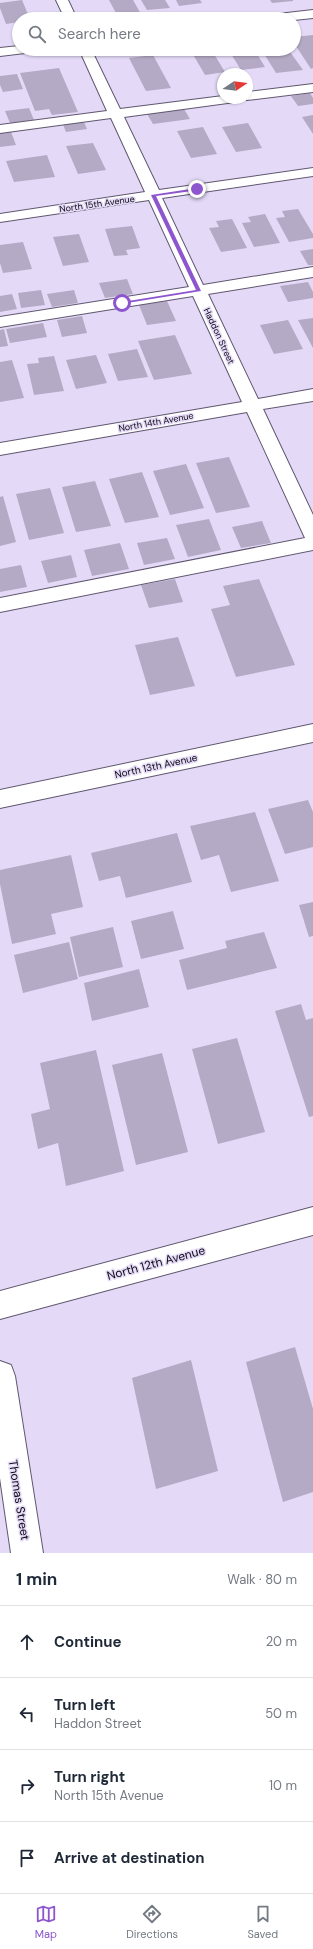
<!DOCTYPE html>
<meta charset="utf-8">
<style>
:root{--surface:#fff;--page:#f6f6f7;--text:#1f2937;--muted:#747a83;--line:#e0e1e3;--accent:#8d56ce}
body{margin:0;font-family:"DM Sans",sans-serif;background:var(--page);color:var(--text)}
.compass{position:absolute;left:217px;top:68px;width:36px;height:36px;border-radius:50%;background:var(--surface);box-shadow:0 1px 3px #0004;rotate:77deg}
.stop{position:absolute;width:12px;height:12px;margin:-9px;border:3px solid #8d56ce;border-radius:50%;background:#fff}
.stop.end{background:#8d56ce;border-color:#fff;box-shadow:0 1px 4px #0008}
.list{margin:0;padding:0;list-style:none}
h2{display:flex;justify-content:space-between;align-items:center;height:52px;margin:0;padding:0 16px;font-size:17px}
h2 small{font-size:13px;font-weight:400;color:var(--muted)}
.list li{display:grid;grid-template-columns:26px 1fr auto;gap:12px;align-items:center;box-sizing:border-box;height:72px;padding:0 16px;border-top:1px solid var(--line)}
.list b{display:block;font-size:15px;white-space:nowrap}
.list p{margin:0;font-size:13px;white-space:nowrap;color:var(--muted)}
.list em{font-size:13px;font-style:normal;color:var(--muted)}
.icon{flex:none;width:22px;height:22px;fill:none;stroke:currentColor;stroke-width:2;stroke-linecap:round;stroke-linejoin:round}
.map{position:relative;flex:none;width:313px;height:1553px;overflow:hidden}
.search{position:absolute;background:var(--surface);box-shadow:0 1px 3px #0004;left:12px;right:12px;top:12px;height:44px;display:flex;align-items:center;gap:10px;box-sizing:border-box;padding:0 14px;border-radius:22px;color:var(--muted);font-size:15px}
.sheet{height:340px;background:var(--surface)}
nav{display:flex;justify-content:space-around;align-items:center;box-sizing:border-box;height:56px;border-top:1px solid var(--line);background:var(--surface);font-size:11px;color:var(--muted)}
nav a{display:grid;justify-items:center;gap:2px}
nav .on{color:var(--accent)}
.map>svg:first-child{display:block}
.building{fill:#b4aac5}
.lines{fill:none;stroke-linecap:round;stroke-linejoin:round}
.minor-casing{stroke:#60576f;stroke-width:2}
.minor{fill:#fff;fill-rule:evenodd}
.route{fill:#8d56ce}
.labels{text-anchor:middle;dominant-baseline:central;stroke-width:3;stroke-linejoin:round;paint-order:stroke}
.far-street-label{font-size:9px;fill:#0d0912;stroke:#e4daf7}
.street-label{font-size:10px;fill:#0d0912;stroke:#e4daf7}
.near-street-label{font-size:12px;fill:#0d0912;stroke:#e4daf7}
</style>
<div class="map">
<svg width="313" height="1553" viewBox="0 0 313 1553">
<rect width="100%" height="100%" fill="#e4daf7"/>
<path class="building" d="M 22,0 L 30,19 L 19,19 L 19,22 L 6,24 L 0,8 L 0,3 Z
M 109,0 L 133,0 L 141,14 L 118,17 Z
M 141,0 L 165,0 L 170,8 L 147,10 Z
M 176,0 L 200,0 L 202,3 L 179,6 Z
M 270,0 L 293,0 L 293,1 L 272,3 Z
M 313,35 L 313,68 L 311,69 L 294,43 L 294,37 Z
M 211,49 L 225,72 L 205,75 L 191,51 Z
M 228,49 L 254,49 L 265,67 L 241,70 Z
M 261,49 L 288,49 L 303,70 L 276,73 Z
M 153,55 L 171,88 L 146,91 L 129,58 Z
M 59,68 L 78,112 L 52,115 L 49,109 L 35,111 L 20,73 Z
M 17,74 L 23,89 L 3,92 L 0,85 L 0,76 Z
M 310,93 L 313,98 L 313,104 L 298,106 L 291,96 Z
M 29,108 L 34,120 L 10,123 L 5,111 Z
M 184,109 L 190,119 L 153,124 L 147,114 Z
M 313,115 L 313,134 L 302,117 Z
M 83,120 L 87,129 L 66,132 L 62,122 Z
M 248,123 L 262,148 L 236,152 L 222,127 Z
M 203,127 L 217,154 L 191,158 L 177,131 Z
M 11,132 L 16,145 L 0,147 L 0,133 Z
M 93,143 L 106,170 L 78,174 L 66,146 Z
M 47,155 L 55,177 L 14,182 L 6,161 Z
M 298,209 L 313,234 L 313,238 L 289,242 L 276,218 L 285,217 L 282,211 Z
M 265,214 L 280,243 L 254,247 L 242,223 L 251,222 L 248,217 Z
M 232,219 L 247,248 L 221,252 L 209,228 L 219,227 L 216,221 Z
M 132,226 L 140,248 L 126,250 L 128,255 L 114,256 L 105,229 Z
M 79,234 L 89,262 L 63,266 L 53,237 Z
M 23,242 L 32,269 L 3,273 L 0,263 L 0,245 Z
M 313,249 L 313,265 L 308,265 L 300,251 Z
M 127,279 L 133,294 L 105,298 L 99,283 Z
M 308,282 L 313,292 L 313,298 L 288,302 L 280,286 Z
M 41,290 L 45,305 L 21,308 L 18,293 Z
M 74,290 L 78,303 L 52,307 L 47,294 Z
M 12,294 L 17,309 L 0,312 L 0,296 Z
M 167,301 L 176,321 L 147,325 L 139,305 Z
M 82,316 L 87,333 L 62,337 L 57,320 Z
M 313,318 L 313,348 L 298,320 Z
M 288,320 L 303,349 L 274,354 L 260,325 Z
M 43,323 L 47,337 L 10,343 L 6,329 Z
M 4,329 L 8,346 L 0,347 L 0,330 Z
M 175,335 L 192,374 L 154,380 L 138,341 Z
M 137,349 L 148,377 L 118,381 L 108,354 Z
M 96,355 L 107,383 L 76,389 L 66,360 Z
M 54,356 L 64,391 L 34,395 L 27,364 L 39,363 L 38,358 Z
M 12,360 L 24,398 L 0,402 L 0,362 Z
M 229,457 L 250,507 L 216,513 L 196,463 Z
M 186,464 L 204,508 L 170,515 L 153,471 Z
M 142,472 L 159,517 L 125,523 L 109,479 Z
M 95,481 L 111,526 L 76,532 L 62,487 Z
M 50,488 L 64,533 L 29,540 L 16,494 Z
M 3,496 L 16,542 L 0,546 L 0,497 Z
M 209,519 L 221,550 L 188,557 L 176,525 Z
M 262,521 L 271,543 L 241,548 L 232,527 Z
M 167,538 L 175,559 L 144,565 L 137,543 Z
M 120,543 L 129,569 L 92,576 L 84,550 Z
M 71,555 L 77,577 L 48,583 L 41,561 Z
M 21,565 L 27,587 L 0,592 L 0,569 Z
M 175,579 L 183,602 L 149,608 L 141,585 Z
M 259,579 L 295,665 L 236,677 L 211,609 L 230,605 L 223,586 Z
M 178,637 L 195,686 L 150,695 L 135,645 Z
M 308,800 L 313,812 L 313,847 L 285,854 L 268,809 Z
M 255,812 L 279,881 L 231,892 L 219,855 L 201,860 L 190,826 Z
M 177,833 L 192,882 L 126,898 L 120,876 L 99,881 L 91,853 Z
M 71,855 L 83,907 L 51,914 L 56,934 L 12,944 L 0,884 L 0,870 Z
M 313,902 L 313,936 L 309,937 L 299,905 Z
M 173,911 L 184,949 L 141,959 L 131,921 Z
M 113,927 L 123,967 L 79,977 L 70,937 Z
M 264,932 L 277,968 L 187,990 L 179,960 L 227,948 L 225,941 Z
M 69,942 L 78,979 L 23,993 L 14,955 Z
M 139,969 L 149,1007 L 92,1021 L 84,983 Z
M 301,1004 L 306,1020 L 313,1018 L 313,1116 L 309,1117 L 275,1011 Z
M 237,1038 L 265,1132 L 218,1144 L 192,1049 Z
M 96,1050 L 124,1171 L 66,1186 L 58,1143 L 38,1149 L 31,1114 L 50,1109 L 40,1063 Z
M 162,1053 L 188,1152 L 136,1165 L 112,1065 Z
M 295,1347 L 313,1409 L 313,1492 L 283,1502 L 246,1362 Z
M 191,1360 L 218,1471 L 156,1489 L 132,1378 Z"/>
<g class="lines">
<g class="minor-casing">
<path id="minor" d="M 56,0 L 68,0 L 77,19 L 65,19 Z
M 313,10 L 313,18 L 294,20 L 263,19 L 269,15 Z
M 19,46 L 19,49 L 31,49 L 25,53 L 0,56 L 0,48 Z
M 79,49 L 91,49 L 120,109 L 223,96 L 223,98 L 242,98 L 240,101 L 235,102 L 124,117 L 159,190 L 313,168 L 313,176 L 162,198 L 203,285 L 313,267 L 313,277 L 208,294 L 258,399 L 313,389 L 313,401 L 263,409 L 313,515 L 313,550 L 0,612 L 0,598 L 305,538 L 247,412 L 0,455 L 0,443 L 242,402 L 193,296 L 0,327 L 0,317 L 189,287 L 149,200 L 0,222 L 0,214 L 145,192 L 111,118 L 0,133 L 0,125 L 107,111 Z
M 313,84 L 313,92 L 247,100 L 242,98 L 247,98 L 247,92 Z
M 313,724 L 313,742 L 0,808 L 0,790 Z
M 313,1207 L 313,1235 L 0,1319 L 0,1291 Z
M 0,1361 L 11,1365 L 15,1376 L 43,1553 L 11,1553 L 0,1478 Z"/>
</g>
<use href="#minor" class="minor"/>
</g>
<path class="route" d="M 197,188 L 199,190 L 156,196 L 201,291 L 121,304 L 122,302 L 196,290 L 151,195 Z"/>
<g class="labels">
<g class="far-street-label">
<text transform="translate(97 204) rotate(-8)">North 15th Avenue</text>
<text transform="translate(219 336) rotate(65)">Haddon Street</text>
<text transform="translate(156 422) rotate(-10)">North 14th Avenue</text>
</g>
<g class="street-label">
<text transform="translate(156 766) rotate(-12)">North 13th Avenue</text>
</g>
<g class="near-street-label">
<text transform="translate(156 1263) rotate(-15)">North 12th Avenue</text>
<text transform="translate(19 1500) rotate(81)">Thomas Street</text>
</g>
</g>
</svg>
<svg class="compass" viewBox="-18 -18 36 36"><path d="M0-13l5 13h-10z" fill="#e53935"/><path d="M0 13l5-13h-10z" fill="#747a83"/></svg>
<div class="stop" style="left:122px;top:303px"></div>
<div class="stop end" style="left:197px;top:189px"></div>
<div class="search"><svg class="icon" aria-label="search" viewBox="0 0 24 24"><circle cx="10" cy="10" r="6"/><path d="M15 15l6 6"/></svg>Search here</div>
</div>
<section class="sheet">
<h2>1 min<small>Walk · 80 m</small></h2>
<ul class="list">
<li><svg class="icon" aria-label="ahead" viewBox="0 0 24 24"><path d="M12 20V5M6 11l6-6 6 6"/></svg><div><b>Continue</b></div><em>20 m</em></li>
<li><svg class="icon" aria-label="left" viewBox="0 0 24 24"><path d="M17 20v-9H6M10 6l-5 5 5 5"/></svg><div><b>Turn left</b><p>Haddon Street</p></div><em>50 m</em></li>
<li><svg class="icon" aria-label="right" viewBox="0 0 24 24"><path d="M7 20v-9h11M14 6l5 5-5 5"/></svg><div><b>Turn right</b><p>North 15th Avenue</p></div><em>10 m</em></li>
<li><svg class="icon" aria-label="arrive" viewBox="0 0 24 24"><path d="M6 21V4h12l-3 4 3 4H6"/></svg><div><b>Arrive at destination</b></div></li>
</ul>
</section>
<nav>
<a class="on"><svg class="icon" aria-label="map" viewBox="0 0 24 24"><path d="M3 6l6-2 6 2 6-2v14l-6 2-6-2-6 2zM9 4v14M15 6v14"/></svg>Map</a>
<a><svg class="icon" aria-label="directions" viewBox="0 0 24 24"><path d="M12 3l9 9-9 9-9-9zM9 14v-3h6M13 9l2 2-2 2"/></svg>Directions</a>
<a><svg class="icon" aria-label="saved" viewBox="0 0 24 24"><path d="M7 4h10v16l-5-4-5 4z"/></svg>Saved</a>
</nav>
